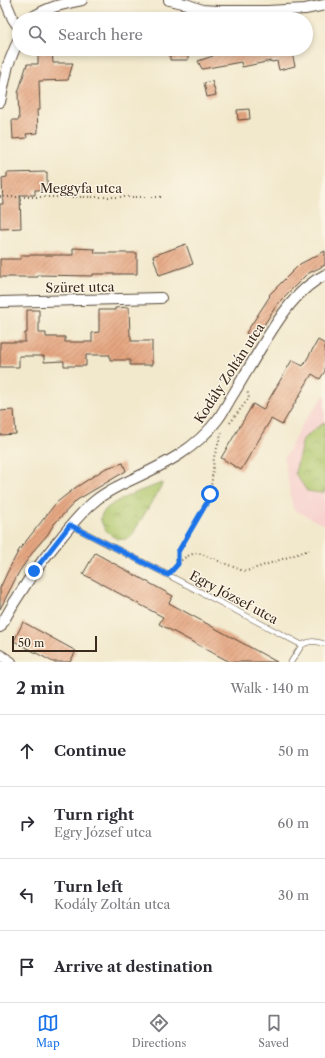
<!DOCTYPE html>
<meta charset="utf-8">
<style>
:root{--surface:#fff;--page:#f7f7f7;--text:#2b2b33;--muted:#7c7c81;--line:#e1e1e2;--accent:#1a73e8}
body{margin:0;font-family:"Libre Caslon Text",serif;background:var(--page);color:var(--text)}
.scale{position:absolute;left:12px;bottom:10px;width:85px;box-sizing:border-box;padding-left:4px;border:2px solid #3b2a1e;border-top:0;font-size:11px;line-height:14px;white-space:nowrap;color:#3b2a1e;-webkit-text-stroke:3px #fcf5e5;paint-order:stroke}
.stop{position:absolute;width:12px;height:12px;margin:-9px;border:3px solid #1a73e8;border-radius:50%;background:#fff}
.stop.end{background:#1a73e8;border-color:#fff;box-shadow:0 1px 4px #0008}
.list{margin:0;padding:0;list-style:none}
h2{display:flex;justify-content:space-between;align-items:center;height:52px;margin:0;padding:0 16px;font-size:17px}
h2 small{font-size:13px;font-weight:400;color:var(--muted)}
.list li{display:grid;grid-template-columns:26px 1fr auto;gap:12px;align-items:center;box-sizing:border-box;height:72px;padding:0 16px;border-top:1px solid var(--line)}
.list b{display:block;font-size:15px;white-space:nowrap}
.list p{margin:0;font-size:13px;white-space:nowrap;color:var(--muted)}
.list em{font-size:13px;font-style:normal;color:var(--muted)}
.icon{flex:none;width:22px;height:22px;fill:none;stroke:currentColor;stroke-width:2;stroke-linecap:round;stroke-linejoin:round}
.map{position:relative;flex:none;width:325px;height:662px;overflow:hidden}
.search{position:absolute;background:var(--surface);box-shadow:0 2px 6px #0003;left:12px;right:12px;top:12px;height:44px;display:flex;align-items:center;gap:10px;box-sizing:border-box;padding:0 14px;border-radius:22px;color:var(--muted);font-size:15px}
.sheet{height:340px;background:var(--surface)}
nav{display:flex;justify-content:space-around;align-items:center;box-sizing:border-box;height:56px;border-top:1px solid var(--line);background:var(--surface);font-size:11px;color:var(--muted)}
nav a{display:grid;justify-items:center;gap:2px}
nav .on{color:var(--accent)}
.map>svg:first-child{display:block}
.built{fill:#f7d0cd}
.park{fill:url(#park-crowns);stroke:#747845}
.building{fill:url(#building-hatch)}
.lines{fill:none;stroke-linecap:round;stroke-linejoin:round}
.service-casing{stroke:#564738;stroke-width:6}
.minor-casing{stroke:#564738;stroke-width:12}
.path{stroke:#564738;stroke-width:2;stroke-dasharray:1 3;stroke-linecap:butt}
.service{stroke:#fff;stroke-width:5}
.minor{stroke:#fff;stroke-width:10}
.route{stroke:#1a73e8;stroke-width:5}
.labels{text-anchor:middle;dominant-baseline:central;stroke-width:3;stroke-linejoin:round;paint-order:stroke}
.street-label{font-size:13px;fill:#3b2a1e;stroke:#fcf5e5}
</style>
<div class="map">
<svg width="325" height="662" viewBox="0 0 325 662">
<defs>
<pattern id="park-crowns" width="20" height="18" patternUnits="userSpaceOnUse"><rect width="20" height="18" fill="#aec76c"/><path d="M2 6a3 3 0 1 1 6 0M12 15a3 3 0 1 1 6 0" fill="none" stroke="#8fa258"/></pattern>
<pattern id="building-hatch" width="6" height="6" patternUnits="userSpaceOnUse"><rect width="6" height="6" fill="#e5a681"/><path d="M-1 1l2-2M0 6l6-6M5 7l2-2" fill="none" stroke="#bb8769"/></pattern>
</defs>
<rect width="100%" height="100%" fill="#fcf5e5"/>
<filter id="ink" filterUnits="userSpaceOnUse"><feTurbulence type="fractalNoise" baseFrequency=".025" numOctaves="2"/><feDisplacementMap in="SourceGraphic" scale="8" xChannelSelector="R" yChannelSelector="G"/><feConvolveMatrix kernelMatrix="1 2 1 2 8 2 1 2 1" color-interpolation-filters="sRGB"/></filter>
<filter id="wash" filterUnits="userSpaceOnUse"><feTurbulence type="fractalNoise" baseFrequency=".012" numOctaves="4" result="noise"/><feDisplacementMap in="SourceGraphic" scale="16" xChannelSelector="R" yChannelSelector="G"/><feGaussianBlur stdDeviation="0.9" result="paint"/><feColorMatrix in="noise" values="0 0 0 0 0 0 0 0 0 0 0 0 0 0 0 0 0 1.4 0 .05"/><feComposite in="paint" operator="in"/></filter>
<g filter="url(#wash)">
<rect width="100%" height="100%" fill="#f2e9cd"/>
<path class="built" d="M 325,395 L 325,524 L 322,524 L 293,509 L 284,459 L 304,421 Z"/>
<path class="park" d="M 325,422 L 325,492 L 320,493 L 307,491 L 295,473 L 303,439 L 315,429 Z
M 163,483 L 130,538 C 121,540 115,540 108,532 C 105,530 101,523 101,519 C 99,503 151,487 163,483 Z"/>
<g id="blocks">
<path class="building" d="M 38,49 L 52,49 L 53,63 L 73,63 L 68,80 L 39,81 L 40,110 L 37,110 L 38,133 L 26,134 L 27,138 L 13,139 L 12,120 L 19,120 L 18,93 L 27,64 L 38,64 Z
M 170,49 L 188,49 L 188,60 L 170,60 Z
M 212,49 L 291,49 L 295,66 L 279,70 L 277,61 L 272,62 L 271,61 L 242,67 L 241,62 L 202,69 L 198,61 L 213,56 Z
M 212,81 L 216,95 L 207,97 L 204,83 Z
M 249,109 L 250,119 L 238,120 L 237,110 Z
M 47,172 L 47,190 L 35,190 L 35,195 L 20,195 L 21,228 L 0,229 L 0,204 L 3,204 L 2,178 L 7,177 L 7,173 Z
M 186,244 L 193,264 L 159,275 L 153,256 Z
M 73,248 L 95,249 L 94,253 L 137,253 L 137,274 L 93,274 L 93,276 L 38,275 L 38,277 L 0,277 L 0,259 L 21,259 L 21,255 L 73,255 Z
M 325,251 L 325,265 L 307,274 L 278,303 L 255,339 L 246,333 L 270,296 L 269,295 L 300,264 Z
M 129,307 L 130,336 L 131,336 L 131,341 L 152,341 L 152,365 L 130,365 L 130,360 L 110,360 L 110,355 L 86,355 L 86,366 L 64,366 L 64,361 L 44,362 L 44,356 L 19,356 L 19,367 L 0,367 L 0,342 L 25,342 L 25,333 L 27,333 L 27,310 L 39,310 L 39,333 L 46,333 L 46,337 L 65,337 L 65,342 L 92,342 L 92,333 L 99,332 L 99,310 L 115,310 L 115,308 Z
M 318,340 L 325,344 L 325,371 L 320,379 L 312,374 L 282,425 L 271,419 L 241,470 L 221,458 L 253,404 L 263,410 L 292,360 L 303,366 Z
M 14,410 L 16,434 L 0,435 L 0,411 Z
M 123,463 L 126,471 L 77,500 L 54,524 L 48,534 L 35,549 L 19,572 L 0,609 L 0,588 L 7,573 L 19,550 L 56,503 L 75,488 L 106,468 Z
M 95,553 L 173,596 L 169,603 L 277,662 L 230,662 L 159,624 L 163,617 L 83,574 Z
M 23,622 L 76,651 L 70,662 L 53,662 L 14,641 Z"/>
</g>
</g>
<g filter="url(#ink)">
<use href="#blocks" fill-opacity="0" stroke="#564738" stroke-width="1"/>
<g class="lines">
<g class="service-casing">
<path id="service" d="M 70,525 L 168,575 L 302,645 C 311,640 315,641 325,644
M 291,662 L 302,645"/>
</g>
<g class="minor-casing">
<path id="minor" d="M 5,0 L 13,19 L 19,28
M 169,0 L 186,4 L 202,10 L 218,11 L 267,11 L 305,9 L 325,5
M 30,19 C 47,7 62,4 82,0
M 0,102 L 8,65 L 19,38
M 0,302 L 161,298
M 0,627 C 17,596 36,567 59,540 C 70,526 82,511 96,500 C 107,491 120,485 133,479 C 165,464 196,449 218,419 C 224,411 228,402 234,393 C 244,376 254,359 265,341 C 280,317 298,288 325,275
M 0,655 L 11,662"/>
</g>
<path class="path" d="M 0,197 L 162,197
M 230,423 L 249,398 L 247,390
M 177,564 L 178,552 L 206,503 L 210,493 L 212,479 L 214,457 L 222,432
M 173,569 C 179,561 189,553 199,553 L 241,570 L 247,571 L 309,550"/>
<use href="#service" class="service"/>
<use href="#minor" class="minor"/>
</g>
</g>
<g class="lines" filter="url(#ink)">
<path class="route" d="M 34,571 L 70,525 L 168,575 L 178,564 L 178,552 L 206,504 L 210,494"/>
</g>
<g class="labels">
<g class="street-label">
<text x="81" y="188">Meggyfa utca</text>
<text transform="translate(80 287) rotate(-1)">Szüret utca</text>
<text transform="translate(229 373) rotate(-57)">Kodály Zoltán utca</text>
<text transform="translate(234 597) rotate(28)">Egry József utca</text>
</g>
</g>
</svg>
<div class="scale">50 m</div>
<div class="stop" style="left:210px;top:494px"></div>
<div class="stop end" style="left:34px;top:571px"></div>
<div class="search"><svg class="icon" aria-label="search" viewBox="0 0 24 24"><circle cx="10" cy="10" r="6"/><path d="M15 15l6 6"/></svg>Search here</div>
</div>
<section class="sheet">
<h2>2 min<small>Walk · 140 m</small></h2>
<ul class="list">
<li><svg class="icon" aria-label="ahead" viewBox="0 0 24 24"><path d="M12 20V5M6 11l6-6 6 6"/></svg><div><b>Continue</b></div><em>50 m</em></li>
<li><svg class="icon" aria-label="right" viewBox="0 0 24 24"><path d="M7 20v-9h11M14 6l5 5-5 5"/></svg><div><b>Turn right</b><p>Egry József utca</p></div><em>60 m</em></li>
<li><svg class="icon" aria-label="left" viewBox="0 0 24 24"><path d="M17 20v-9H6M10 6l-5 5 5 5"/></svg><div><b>Turn left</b><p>Kodály Zoltán utca</p></div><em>30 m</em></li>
<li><svg class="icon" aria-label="arrive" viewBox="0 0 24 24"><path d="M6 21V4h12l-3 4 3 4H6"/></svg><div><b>Arrive at destination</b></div></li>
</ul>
</section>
<nav>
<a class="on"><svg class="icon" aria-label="map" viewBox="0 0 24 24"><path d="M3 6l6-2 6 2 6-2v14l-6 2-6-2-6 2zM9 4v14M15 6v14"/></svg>Map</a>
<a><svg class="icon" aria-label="directions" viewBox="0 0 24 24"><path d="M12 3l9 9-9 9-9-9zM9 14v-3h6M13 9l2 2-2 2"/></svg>Directions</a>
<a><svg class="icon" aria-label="saved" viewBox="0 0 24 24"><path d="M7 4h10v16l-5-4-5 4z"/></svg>Saved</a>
</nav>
